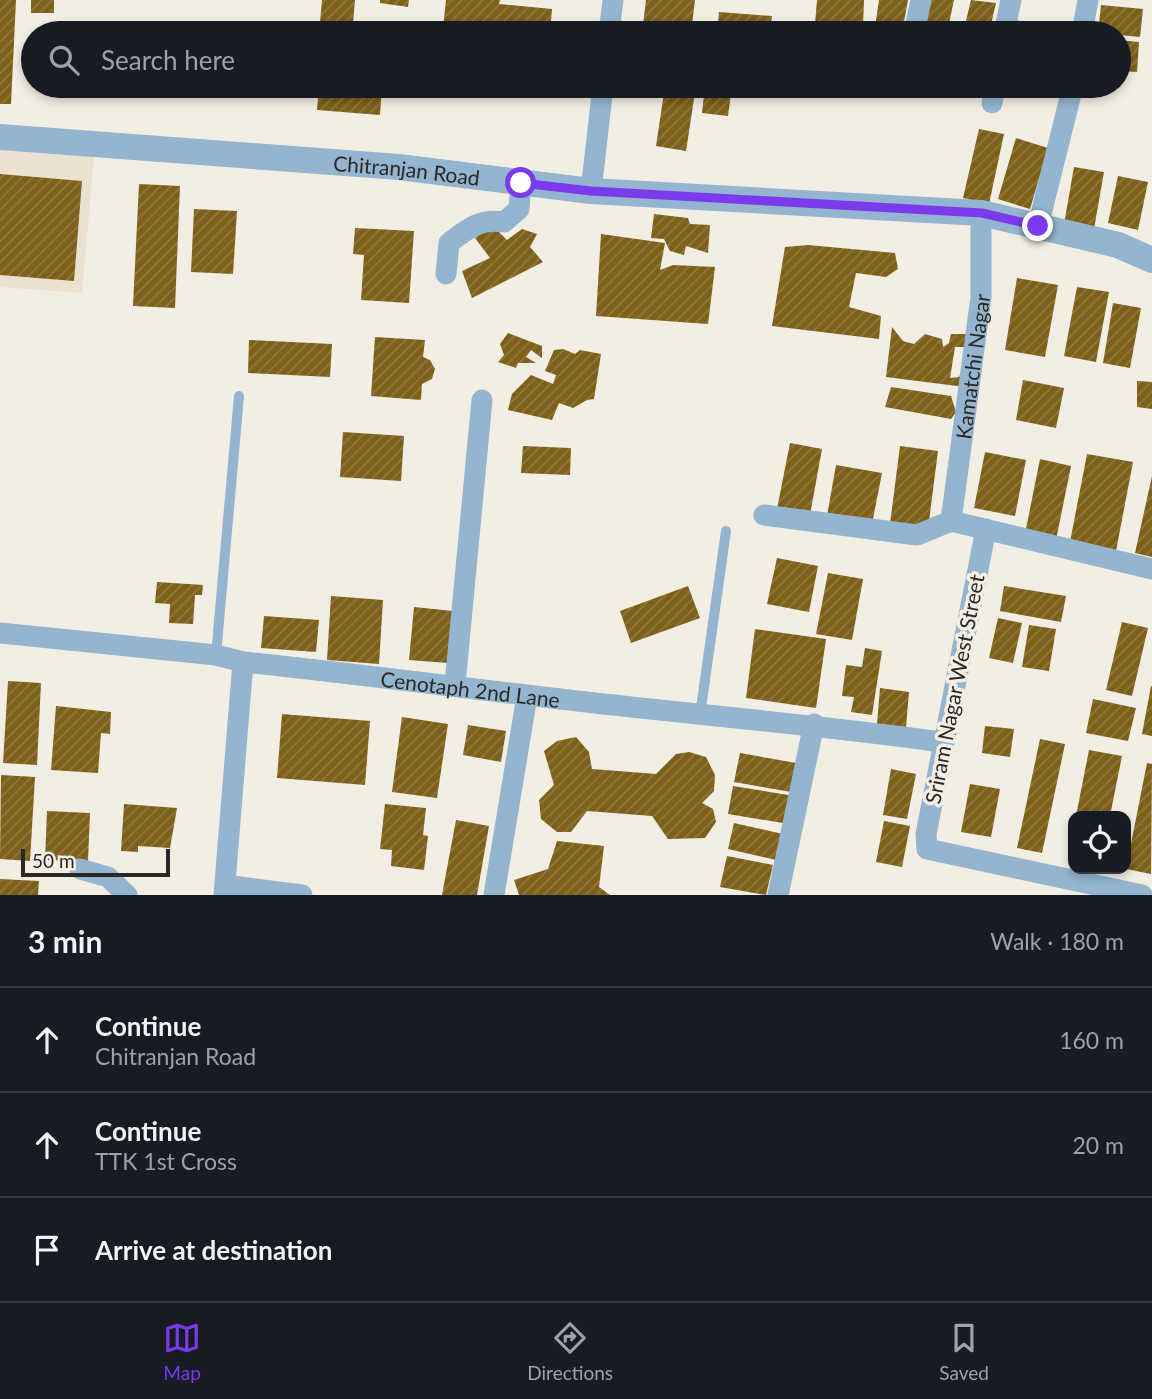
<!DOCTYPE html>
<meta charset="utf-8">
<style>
:root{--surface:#171b24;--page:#242831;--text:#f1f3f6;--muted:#9ea1a6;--line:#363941;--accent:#7c3aed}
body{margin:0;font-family:Lato,sans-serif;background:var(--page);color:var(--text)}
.controls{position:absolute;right:21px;bottom:21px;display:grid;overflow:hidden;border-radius:14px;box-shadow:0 4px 10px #0003}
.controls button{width:63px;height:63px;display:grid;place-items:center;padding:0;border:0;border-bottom:2px solid var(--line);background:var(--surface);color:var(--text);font:35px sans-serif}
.scale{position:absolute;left:21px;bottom:18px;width:149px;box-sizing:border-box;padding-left:7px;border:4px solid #2a2824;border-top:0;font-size:19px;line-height:24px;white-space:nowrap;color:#2a2824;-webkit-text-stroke:5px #f3eee4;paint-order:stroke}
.stop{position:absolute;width:21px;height:21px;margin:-16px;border:5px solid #7c3aed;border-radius:50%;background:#fff}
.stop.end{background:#7c3aed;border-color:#fff;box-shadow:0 2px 7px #0008}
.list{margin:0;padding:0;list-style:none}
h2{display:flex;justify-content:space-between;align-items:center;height:91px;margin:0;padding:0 28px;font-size:30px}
h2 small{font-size:23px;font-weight:400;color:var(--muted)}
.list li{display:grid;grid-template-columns:46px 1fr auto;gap:21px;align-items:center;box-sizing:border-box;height:105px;padding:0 28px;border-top:2px solid var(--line)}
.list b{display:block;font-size:26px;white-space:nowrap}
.list p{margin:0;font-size:23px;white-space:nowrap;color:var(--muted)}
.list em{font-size:23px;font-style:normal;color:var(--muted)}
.icon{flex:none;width:38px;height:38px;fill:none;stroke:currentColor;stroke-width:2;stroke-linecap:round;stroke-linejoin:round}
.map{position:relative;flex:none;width:1152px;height:895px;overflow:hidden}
.search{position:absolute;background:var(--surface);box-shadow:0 4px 10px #0003;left:21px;right:21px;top:21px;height:77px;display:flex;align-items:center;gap:18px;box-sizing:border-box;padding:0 24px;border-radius:38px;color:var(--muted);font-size:26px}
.sheet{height:406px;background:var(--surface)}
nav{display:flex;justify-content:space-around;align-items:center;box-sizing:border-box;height:98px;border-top:2px solid var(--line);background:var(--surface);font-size:19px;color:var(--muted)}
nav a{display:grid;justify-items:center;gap:4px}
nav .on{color:var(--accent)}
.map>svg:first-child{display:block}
.built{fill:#eae1d0}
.building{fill:url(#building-hatch)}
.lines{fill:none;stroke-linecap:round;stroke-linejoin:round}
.service{stroke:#93b5cf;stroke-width:10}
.minor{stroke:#93b5cf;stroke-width:21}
.tertiary{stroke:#93b5cf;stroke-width:26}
.route{stroke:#7c3aed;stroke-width:9}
.labels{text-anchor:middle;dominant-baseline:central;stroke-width:7;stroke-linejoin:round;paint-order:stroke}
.street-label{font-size:21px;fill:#2a2824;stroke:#f3eee4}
</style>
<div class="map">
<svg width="1152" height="895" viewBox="0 0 1152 895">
<defs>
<pattern id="building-hatch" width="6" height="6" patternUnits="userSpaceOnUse" patternTransform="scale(1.75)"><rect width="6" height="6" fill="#7e6019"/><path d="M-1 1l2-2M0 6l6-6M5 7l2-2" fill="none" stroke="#8e7842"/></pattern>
</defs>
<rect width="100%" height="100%" fill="#f3eee4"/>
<path class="built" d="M 0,150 L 94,156 L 82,293 L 0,287 Z"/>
<path class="building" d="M 0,0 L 16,0 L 11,104 L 0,104 Z
M 31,0 L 54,0 L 54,13 L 31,13 Z
M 322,0 L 355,0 L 353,24 L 320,22 Z
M 380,0 L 409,0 L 408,7 L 380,3 Z
M 446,0 L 500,0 L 499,4 L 552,9 L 550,33 L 461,33 L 461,30 L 443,28 Z
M 646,0 L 695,0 L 691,33 L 642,33 Z
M 817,0 L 864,0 L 863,27 L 815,24 Z
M 879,0 L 908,0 L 902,33 L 874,33 Z
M 926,0 L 954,0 L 947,33 L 919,33 Z
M 971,0 L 996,3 L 989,33 L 963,33 Z
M 1101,5 L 1143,9 L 1140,37 L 1098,33 Z
M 719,12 L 772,16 L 770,33 L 717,33 Z
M 1015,20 L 1070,29 L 1070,33 L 1013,33 Z
M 1119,40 L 1139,42 L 1137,72 L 1119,71 Z
M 307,86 L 382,86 L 380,115 L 317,110 L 318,98 L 307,97 Z
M 665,86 L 696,86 L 686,151 L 656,146 Z
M 705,86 L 732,86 L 728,116 L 702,113 Z
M 949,86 L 984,86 L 983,93 Z
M 979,129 L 1004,134 L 989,204 L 963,198 Z
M 1016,138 L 1048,148 L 1030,209 L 998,199 Z
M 1074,167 L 1104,172 L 1094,229 L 1064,224 Z
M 0,174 L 82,181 L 74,281 L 0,275 Z
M 1118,176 L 1148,182 L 1138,230 L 1108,223 Z
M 139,184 L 180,186 L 175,308 L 133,306 Z
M 194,209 L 237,211 L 233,274 L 191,272 Z
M 654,214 L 688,218 L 690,224 L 710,225 L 708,253 L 686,246 L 684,255 L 670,251 L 664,239 L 651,238 Z
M 492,225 L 507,240 L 522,229 L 537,234 L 530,247 L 543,262 L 472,298 L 462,271 L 490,258 L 475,238 Z
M 355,228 L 414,231 L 409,303 L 361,300 L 364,255 L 353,254 Z
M 601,234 L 665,243 L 660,270 L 673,265 L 715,267 L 708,324 L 596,316 Z
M 808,245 L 895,253 L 898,269 L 886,277 L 856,273 L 849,307 L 881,316 L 879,339 L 772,326 L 785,247 Z
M 1017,278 L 1058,285 L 1045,357 L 1005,350 Z
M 1077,287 L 1109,292 L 1096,362 L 1064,356 Z
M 1113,303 L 1141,308 L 1130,368 L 1103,363 Z
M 892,327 L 903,341 L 914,344 L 925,334 L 942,339 L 943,347 L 949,343 L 951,334 L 971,334 L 966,347 L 955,347 L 950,378 L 959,377 L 965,364 L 965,387 L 886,377 Z
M 508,333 L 542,346 L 542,358 L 531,350 L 526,357 L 536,363 L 518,363 L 516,368 L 498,362 L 504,355 L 500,344 Z
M 375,337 L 425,340 L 423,357 L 430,360 L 435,369 L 432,379 L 422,384 L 421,400 L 371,396 Z
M 249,340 L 332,344 L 330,377 L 248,373 Z
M 563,349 L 575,354 L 580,350 L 601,354 L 594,399 L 587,400 L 573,408 L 559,403 L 552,420 L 508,410 L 512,394 L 531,375 L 553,384 L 556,375 L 545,371 L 554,350 Z
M 1023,380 L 1064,388 L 1056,428 L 1016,420 Z
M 1137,381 L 1152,382 L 1152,409 L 1137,407 Z
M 891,387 L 951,396 L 956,412 L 951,419 L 885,407 Z
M 343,432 L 404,436 L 401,481 L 340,477 Z
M 790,443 L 822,449 L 810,515 L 777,509 Z
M 523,446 L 571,448 L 570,475 L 521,473 Z
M 900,446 L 938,451 L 928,529 L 890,524 Z
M 985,452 L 1026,460 L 1015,516 L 974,508 Z
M 1087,454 L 1133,462 L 1116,551 L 1070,542 Z
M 1040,459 L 1071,466 L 1056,540 L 1025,534 Z
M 836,465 L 882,473 L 872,524 L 827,516 Z
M 1152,476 L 1152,557 L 1135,553 Z
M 777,558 L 818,566 L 809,612 L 767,604 Z
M 828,573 L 863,579 L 852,640 L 816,634 Z
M 157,582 L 203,585 L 202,595 L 195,595 L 193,624 L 169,623 L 170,604 L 155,603 Z
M 688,586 L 700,618 L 631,643 L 620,611 Z
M 1004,586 L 1066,596 L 1061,622 L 1000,611 Z
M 331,596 L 383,600 L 379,664 L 327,660 Z
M 414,607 L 453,611 L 448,663 L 409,660 Z
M 264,616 L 319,620 L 316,652 L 261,648 Z
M 998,618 L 1022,623 L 1013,663 L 989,658 Z
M 1122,622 L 1148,628 L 1132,696 L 1106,690 Z
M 1029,625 L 1056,629 L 1049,671 L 1022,667 Z
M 755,629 L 826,639 L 816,708 L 746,698 Z
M 865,648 L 882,651 L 872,715 L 851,712 L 854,697 L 842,696 L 846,665 L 862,667 Z
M 8,681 L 41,683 L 37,765 L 3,763 Z
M 1151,686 L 1152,686 L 1152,736 L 1142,734 Z
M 880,688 L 909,692 L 906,727 L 877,724 Z
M 1093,699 L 1136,708 L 1128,741 L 1086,733 Z
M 56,706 L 111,712 L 110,734 L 101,733 L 98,773 L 51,770 Z
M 282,714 L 370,721 L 365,785 L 277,778 Z
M 402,717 L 448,724 L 437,798 L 392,792 Z
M 468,725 L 506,731 L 501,762 L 463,755 Z
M 985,726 L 1014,729 L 1010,757 L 982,753 Z
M 576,737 L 589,752 L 592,769 L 656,774 L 676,754 L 689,752 L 706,757 L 715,775 L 714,791 L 702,803 L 713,809 L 716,822 L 705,838 L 668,839 L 652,816 L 587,811 L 571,832 L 557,832 L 541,819 L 539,800 L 554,785 L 544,751 L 557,741 Z
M 1040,739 L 1065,744 L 1042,853 L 1017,848 Z
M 1089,750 L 1122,756 L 1110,816 L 1076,816 Z
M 740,753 L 802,764 L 797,793 L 734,782 Z
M 1147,763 L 1152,764 L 1151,874 L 1126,869 Z
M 891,769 L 916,774 L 907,819 L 883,815 Z
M 1,775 L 35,777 L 30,861 L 0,859 Z
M 970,784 L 1000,789 L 991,837 L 961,832 Z
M 733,786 L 794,796 L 789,824 L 728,814 Z
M 124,804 L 177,808 L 170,848 L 138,846 L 138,852 L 121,851 Z
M 385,804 L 426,808 L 423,835 L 428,836 L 424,870 L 391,866 L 392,850 L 380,849 Z
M 47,811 L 90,813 L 88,861 L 45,860 Z
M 456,820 L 489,826 L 477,895 L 442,895 Z
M 884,821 L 910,826 L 902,867 L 876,862 Z
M 734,823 L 787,835 L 781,861 L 728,849 Z
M 557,841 L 604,846 L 599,887 L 610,895 L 519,895 L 514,880 L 548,869 Z
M 727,856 L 773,865 L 766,895 L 720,887 Z
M 0,879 L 39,881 L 38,895 L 0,895 Z"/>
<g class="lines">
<path class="service" d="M 216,655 L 239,396
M 700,715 L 726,531"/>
<g class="minor">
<path d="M 609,33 L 613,0"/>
<path d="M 914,33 L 921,0"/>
<path d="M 1004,33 L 1011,0"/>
<path d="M 1082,33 L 1088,0"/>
<path d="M 992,103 L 995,86"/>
<path d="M 591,191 L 603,86"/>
<path d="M 1038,226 L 1073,86"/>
<path d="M 446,274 L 449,243 C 467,229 480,218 504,222 L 519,209 L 521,182"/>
<path d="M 764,515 L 917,535 L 951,521 L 1152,569"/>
<path id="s1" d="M 951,521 L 981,297 L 981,213"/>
<path d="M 986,529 L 926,834 L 927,849 L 1142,895"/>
<path id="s2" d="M 0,633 L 216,655 L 243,662 C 360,674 477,690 595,703 C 711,716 827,726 942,742"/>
<path d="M 455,684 L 482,400"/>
<path d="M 80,869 L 108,877 L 127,895"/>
<path d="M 225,885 L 302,895"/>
<path d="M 224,895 L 243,662"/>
<path d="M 494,895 L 527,696"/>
<path d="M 778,895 L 814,724"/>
</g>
<path class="tertiary" id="s3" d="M 0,137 L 399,167 L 591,191 L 981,213 L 1118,245 L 1152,260"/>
</g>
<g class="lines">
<path class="route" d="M 521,183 L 591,191 L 982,213 L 1038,226"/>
</g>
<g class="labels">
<g class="street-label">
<text stroke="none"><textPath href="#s3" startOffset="408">Chitranjan Road</textPath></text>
<text stroke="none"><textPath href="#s1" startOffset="156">Kamatchi Nagar</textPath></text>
<text stroke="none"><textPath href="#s2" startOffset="474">Cenotaph 2nd Lane</textPath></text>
<text transform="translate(954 689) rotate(-79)">Sriram Nagar West Street</text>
</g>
</g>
</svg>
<div class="controls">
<button><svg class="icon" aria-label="locate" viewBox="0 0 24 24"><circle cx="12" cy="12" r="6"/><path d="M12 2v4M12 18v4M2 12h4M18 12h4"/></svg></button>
</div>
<div class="scale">50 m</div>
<div class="stop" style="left:521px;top:183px"></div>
<div class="stop end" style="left:1038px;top:226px"></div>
<div class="search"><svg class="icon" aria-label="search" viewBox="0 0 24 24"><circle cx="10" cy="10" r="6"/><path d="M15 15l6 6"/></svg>Search here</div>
</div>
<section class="sheet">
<h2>3 min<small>Walk · 180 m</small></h2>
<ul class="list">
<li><svg class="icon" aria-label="ahead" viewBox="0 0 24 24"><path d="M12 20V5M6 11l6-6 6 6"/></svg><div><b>Continue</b><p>Chitranjan Road</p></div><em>160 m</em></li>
<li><svg class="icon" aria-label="ahead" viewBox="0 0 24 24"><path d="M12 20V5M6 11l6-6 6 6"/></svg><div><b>Continue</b><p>TTK 1st Cross</p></div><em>20 m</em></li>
<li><svg class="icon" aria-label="arrive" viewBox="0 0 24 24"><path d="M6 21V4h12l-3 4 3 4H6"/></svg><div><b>Arrive at destination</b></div></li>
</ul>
</section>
<nav>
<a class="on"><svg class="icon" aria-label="map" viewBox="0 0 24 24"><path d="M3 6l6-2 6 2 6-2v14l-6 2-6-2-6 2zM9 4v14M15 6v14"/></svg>Map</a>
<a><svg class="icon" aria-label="directions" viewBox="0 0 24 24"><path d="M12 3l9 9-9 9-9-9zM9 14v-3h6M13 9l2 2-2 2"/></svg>Directions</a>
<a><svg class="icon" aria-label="saved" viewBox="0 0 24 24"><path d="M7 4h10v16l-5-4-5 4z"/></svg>Saved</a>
</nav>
